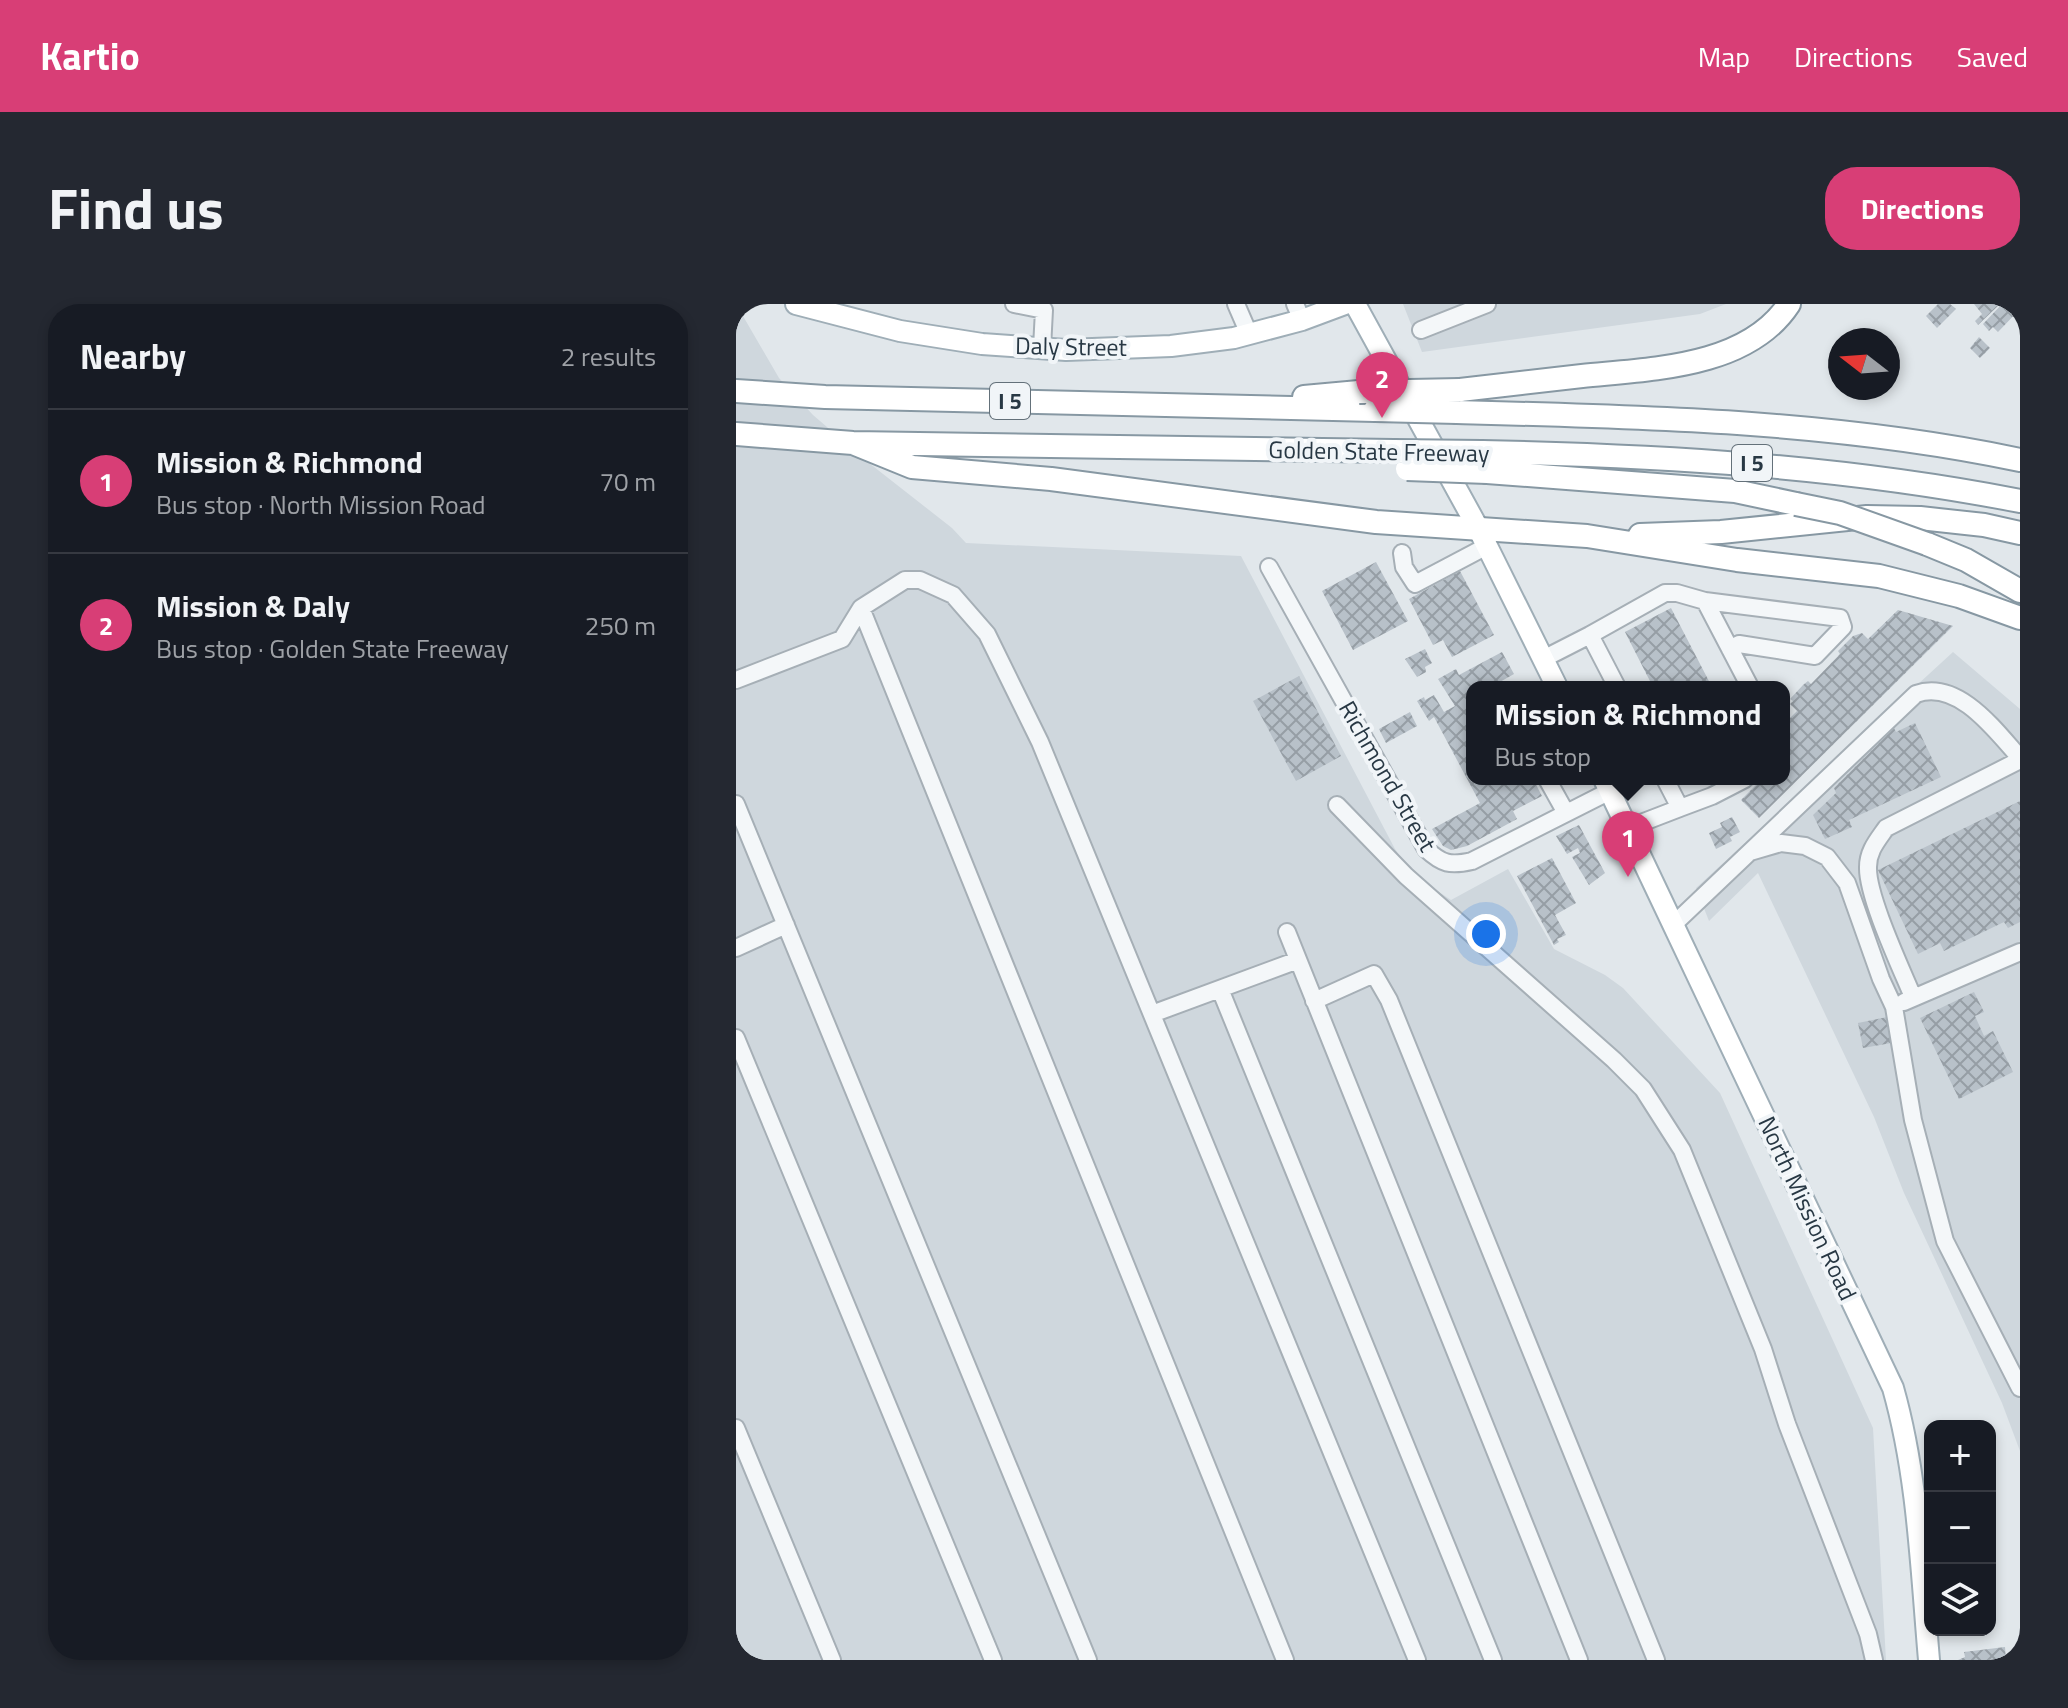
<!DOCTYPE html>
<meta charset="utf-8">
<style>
:root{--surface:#171b24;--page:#242831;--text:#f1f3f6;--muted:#9ea1a6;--line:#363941;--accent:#d83e76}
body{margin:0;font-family:"Titillium Web",sans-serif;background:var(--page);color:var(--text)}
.controls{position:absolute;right:24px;bottom:24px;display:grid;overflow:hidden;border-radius:16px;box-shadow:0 4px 12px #0003}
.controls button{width:72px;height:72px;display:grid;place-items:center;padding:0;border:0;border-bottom:2px solid var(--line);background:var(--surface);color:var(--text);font:40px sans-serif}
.compass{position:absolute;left:1092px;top:24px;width:72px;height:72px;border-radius:50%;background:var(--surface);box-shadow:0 4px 12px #0003;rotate:287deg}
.you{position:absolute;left:750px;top:630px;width:28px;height:28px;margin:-20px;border:6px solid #fff;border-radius:50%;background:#1a73e8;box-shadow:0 0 0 12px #1a73e833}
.badge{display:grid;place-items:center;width:52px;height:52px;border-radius:50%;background:var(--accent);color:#fff;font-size:26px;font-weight:700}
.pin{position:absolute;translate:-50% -66px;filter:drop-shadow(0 2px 4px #0008)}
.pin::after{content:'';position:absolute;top:42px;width:28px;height:24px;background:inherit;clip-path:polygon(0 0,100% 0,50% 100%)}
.popup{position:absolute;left:730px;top:377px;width:324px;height:104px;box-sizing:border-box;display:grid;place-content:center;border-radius:16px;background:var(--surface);filter:drop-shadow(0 2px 6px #0005);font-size:26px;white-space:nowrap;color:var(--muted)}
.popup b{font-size:30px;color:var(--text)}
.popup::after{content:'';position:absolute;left:50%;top:100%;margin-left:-16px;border:16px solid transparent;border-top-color:var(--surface)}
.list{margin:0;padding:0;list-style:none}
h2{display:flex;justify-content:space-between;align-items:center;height:104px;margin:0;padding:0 32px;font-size:34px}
h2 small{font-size:26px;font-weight:400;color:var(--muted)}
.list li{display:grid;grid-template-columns:52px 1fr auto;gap:24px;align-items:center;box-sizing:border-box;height:144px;padding:0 32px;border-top:2px solid var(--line)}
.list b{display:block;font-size:30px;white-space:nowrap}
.list p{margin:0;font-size:26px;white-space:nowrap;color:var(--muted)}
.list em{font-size:26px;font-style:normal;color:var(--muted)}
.icon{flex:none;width:44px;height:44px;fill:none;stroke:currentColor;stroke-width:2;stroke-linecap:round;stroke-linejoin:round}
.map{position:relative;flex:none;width:1284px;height:1356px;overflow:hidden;border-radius:32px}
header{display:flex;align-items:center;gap:48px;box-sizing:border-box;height:112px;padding:0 40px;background:var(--accent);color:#fff}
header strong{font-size:38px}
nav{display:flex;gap:44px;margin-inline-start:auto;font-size:28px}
.intro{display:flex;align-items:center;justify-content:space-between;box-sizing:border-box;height:192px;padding:0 48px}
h1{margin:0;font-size:56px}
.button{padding:20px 36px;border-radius:32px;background:var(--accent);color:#fff;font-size:28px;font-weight:700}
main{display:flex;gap:48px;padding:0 48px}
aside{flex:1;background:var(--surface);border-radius:32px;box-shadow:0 4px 12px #0003}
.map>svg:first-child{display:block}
.built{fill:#cfd7dd}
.building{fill:url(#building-cross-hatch)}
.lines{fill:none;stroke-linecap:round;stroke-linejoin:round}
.minor-casing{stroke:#a6afb6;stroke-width:20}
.major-casing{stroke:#9faeb7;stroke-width:24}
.highway-casing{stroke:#8798a3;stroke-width:26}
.minor{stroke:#f4f7f9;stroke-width:16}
.major{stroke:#fff;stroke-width:20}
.highway{stroke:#fff;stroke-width:22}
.highway-bridge-casing{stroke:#8798a3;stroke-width:26;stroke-linecap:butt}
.highway-bridge{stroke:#fff;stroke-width:22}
.labels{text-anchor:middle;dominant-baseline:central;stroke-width:8;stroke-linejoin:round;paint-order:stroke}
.shield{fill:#f1f5f8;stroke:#64717a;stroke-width:2}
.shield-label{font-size:22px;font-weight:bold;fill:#283844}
.street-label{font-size:24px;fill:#283844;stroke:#f1f5f8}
</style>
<header>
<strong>Kartio</strong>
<nav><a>Map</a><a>Directions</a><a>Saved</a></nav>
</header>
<div class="intro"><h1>Find us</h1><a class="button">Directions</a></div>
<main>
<aside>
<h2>Nearby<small>2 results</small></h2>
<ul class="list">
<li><span class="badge">1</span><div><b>Mission &amp; Richmond</b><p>Bus stop · North Mission Road</p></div><em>70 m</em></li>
<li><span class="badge">2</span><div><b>Mission &amp; Daly</b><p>Bus stop · Golden State Freeway</p></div><em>250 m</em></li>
</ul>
</aside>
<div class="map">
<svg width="1284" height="1356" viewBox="0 0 1284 1356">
<defs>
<pattern id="building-cross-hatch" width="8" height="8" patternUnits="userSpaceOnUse" patternTransform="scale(2)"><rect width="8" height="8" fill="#b8c1c9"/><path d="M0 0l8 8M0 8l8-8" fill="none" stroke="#969ea5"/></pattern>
</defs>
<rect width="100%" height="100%" fill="#e1e7eb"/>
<path class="built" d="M 0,0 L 43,74 L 77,111 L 133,159 L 216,224 L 230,239 L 505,252 L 659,545 L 676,570 L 715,596 L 772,565 L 818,645 L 869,671 L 887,684 L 984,789 L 1137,1124 L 1150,1356 L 0,1356 Z
M 667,0 L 990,0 L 964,10 L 686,48 Z
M 1217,348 L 1284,405 L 1284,1147 L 1266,1099 L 1168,889 L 1138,813 L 1022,569 L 973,617 L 960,584 Z"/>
<path class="building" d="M 1202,0 L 1214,0 L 1220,5 L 1201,24 L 1190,12 Z
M 1238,0 L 1264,0 L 1242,21 L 1239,17 L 1246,10 Z
M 1266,0 L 1284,0 L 1284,5 L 1262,28 L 1257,23 L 1253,27 L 1247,20 Z
M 1243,33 L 1254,44 L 1244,54 L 1234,44 Z
M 640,258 L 672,317 L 617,346 L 586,287 Z
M 724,267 L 758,331 L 716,353 L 707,336 L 697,341 L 673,295 Z
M 935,304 L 976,383 L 917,383 L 889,328 Z
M 1162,306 L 1217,322 L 1023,514 L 1005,496 L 1026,475 L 1048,475 L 1048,453 L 1053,448 L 1048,444 L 1048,420 L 1061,407 L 1054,400 L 1057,397 L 1054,395 L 1067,381 L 1072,377 L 1075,380 L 1104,350 L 1102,347 L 1117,332 L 1126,329 L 1132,335 Z
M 689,345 L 696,359 L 689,363 L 690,368 L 681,373 L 669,355 Z
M 766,348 L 778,370 L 755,383 L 736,383 L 736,475 L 797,475 L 806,492 L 777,507 L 781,515 L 731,542 L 715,546 L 707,542 L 696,525 L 744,499 L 698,413 L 693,417 L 681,397 L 688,393 L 689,396 L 698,391 L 708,408 L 719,402 L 702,375 L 720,365 L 723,371 Z
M 563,372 L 605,452 L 560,477 L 517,397 Z
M 674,408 L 681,422 L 650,439 L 643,425 Z
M 1179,419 L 1205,473 L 1113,516 L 1116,523 L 1089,535 L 1077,511 L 1100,489 L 1098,484 L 1158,424 L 1160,428 Z
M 1284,497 L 1284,618 L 1272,624 L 1268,618 L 1208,647 L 1204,639 L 1182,650 L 1142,566 Z
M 996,513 L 1004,528 L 994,533 L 996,537 L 980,545 L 973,529 L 986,523 L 984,519 Z
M 843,521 L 869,569 L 853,581 L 836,553 L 844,549 L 842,544 L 831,550 L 820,532 Z
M 816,554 L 840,599 L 819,611 L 830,631 L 821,635 L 823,638 L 818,641 L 781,572 Z
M 1238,688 L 1248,708 L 1239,712 L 1248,732 L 1257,727 L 1277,768 L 1223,795 L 1184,714 Z
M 1156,712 L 1161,738 L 1127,744 L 1122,719 Z
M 1269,1343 L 1270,1356 L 1222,1356 L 1229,1353 L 1228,1348 Z"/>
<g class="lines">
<g class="minor-casing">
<path id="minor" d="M 278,0 L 308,6 L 306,44
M 500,0 L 513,30
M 559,0 L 566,16
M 685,26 L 751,0
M 666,249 L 668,263 L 679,280 L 751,242
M 533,263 L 690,545 C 706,560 714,562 736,557 L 874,487
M 969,297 L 1104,314 L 1107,323 L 1079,352 L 1003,340 L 994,345
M 125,304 L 549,1356
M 854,331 L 929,289 L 941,289 L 969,297 L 1014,383
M 807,355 L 854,331 L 881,383
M 0,376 L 106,335 L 125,304 L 169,276 L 184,276 L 217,291 L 251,330 L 304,438 L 681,1356
M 811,475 L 830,509
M 0,500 L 352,1356
M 601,501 L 670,572 L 878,756 L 907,785 L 946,846 L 1027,1045 L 1051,1120 L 1132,1330 L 1138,1356
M 944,504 L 976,492 L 1009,475
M 892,524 L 944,504 L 929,475
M 1014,548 L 1045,539 L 1069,542 L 1091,553 L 1111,579 L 1145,675 L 1158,703 L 1177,816 L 1209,937 L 1284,1084
M 938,620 L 1180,390 C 1222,375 1259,426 1284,454
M 551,628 L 843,1356
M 0,644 L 50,621
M 484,685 L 757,1356
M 1177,693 C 1165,664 1131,592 1132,563 C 1132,547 1141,537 1150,524 L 1284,456
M 578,697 L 638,670 L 653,696 L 920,1356
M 1168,698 L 1284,648
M 416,710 L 562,656
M 0,734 L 257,1356
M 0,1124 L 96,1356"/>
</g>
<g class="major-casing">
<path id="major" d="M 60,0 L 164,27 L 246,40 L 330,46 L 435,42 L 498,34 L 566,16 L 609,0
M 619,0 L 742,224 L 821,383
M 868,475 L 1157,1084 C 1182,1172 1185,1265 1193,1356"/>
</g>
<g class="highway-casing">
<path id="highway" d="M 724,86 C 765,81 805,77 846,72 C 914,65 1011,64 1053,0
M 0,87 L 89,93 L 639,106
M 568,93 L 623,88
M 721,108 C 909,113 1099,117 1284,156
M 0,130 L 117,139 L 658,147
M 117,139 L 176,163 L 315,175 L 640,218 L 851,232 L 1001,256 L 1143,272 L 1223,292 L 1284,314
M 746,148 C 928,152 1105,162 1284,197
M 751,168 L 999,187 L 1060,200
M 904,231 L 985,228 L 1131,213 L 1184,214 L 1248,221 L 1284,229
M 1191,240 L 1230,256 L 1284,287"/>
</g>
<use href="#minor" class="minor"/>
<use href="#major" class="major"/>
<use href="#highway" class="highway"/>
<g class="highway-bridge-casing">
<path id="highway-bridge" d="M 623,88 L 724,86
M 639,106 L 721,108
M 658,147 L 746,148
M 671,165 L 751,168
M 1060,200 L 1104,209 L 1191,240"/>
</g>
<use href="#highway-bridge" class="highway-bridge"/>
</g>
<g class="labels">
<g class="shield">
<rect x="254" y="79" width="40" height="36" rx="6"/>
<rect x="996" y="141" width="40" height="36" rx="6"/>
</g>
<g class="shield-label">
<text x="274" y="97">I 5</text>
<text x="1016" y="159">I 5</text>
</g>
<g class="street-label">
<text transform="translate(335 42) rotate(1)">Daly Street</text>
<text transform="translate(643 147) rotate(1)">Golden State Freeway</text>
<text transform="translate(652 472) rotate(60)">Richmond Street</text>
<text transform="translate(1072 904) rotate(65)">North Mission Road</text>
</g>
</g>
</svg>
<div class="controls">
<button>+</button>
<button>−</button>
<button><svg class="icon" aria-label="layers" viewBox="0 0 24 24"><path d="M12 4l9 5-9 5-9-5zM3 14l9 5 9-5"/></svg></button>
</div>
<svg class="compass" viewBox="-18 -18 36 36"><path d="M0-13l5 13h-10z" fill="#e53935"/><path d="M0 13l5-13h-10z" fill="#9ea1a6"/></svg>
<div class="you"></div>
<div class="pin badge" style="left:892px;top:573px">1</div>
<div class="popup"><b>Mission &amp; Richmond</b>Bus stop</div>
<div class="pin badge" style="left:646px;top:114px">2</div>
</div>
</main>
